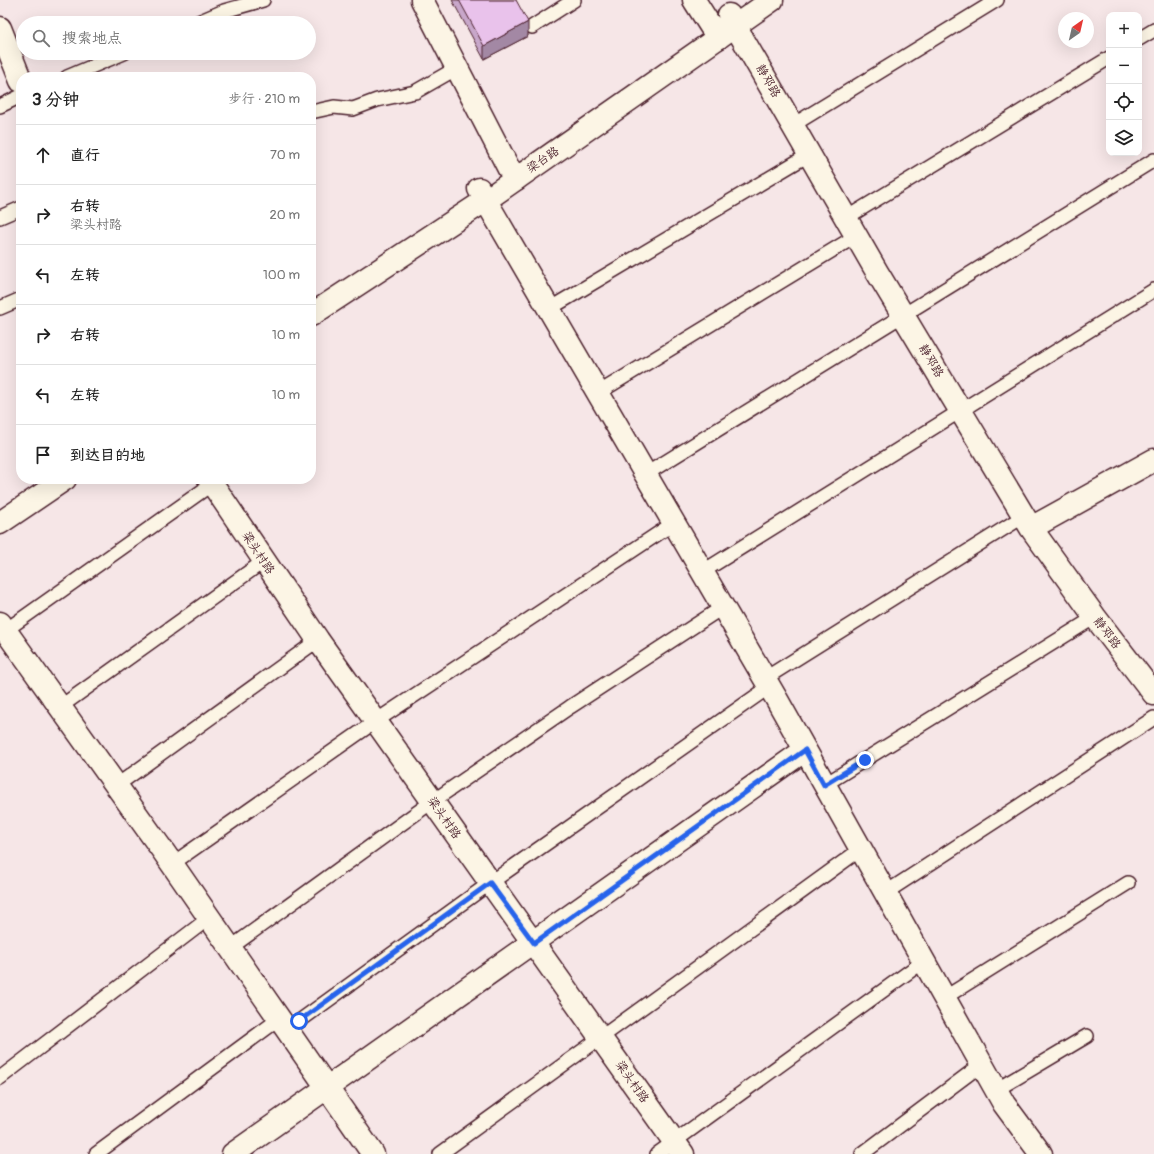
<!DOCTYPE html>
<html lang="zh">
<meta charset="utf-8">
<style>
:root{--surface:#fff;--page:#f2f2f2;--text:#222;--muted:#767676;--line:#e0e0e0}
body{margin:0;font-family:Pangolin,"LXGW WenKai TC",sans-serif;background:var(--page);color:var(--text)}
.controls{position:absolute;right:12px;top:12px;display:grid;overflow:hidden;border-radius:8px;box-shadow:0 4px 16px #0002}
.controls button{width:36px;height:36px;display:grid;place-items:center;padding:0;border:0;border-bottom:1px solid var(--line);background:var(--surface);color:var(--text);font:20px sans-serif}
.compass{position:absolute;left:1058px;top:12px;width:36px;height:36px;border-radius:50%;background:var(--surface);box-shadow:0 4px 16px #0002;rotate:34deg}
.stop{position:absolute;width:12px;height:12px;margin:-9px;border:3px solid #2563eb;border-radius:50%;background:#fff}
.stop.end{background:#2563eb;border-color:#fff;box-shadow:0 1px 4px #0008}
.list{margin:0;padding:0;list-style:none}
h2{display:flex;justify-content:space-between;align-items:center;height:52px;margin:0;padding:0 16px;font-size:17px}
h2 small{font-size:13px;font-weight:400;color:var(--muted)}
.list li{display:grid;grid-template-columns:26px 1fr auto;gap:12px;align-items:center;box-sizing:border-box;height:60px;padding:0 16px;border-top:1px solid var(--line)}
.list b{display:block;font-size:15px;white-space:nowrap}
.list p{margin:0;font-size:13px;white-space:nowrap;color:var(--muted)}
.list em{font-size:13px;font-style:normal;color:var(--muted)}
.icon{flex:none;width:22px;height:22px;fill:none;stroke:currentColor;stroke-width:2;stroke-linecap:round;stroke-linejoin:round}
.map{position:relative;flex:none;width:1154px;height:1154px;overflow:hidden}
.search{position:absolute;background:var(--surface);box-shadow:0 4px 16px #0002;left:16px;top:16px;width:300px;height:44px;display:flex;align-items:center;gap:10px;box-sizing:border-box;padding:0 14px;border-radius:22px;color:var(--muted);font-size:15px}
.panel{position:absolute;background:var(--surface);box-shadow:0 4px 16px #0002;left:16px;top:72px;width:300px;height:412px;border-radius:16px}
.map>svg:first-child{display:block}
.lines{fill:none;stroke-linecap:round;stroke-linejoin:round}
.lane-casing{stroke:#4a1f2b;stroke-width:16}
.street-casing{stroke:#4a1f2b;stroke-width:25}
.secondary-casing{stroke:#4a1f2b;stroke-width:25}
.lane{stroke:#fcf5e5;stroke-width:13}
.street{stroke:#fcf5e5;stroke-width:22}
.secondary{stroke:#fcf5e5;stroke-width:22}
.wall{fill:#c8a7ca;stroke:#4a1f2b}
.shaded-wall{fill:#a388a4;stroke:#4a1f2b}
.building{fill:#e9c2eb;stroke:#4a1f2b}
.route{stroke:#2563eb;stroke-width:5}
.labels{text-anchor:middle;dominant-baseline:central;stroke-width:3;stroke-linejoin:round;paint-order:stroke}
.street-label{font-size:12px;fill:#4a1f2b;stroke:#fcf5e5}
</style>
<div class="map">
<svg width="1154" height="1154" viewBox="0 0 1154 1154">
<rect width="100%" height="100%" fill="#f6e6e7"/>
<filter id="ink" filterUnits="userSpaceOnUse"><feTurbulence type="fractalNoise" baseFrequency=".025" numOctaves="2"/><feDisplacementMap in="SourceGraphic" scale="8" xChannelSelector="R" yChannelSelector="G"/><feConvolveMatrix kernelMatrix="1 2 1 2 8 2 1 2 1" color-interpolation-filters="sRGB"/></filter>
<g filter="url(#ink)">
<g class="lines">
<g class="lane-casing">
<path id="lane" d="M 196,23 L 224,11 L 263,0
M 532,27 L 574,0
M 1139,39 L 1154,30
M 67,77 L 124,53
M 0,106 L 21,96
M 311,112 L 334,107 L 353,109 L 377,100 L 415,92 L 457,68
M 793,125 L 997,0
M 0,217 L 21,208
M 846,218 L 1109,58
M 0,308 L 21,299
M 549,309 L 810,154
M 598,393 L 856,236
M 646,474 L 1154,160
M 702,572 L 1154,290
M 6,630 L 212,484
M 764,679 L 1024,516
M 60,707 L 264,561
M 824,785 L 1095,617
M 116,786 L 318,640
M 172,864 L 376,721 L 674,523
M 885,893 L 1154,718
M 230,948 L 433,801 L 570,707 L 723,607
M 944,998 L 1128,883
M 287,1030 L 490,883 L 769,687
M 0,1078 L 209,918
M 996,1090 L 1087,1036
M 96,1154 L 279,1019
M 440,1154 L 861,849
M 657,1154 L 924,961
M 862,1154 L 982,1064"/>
</g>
<g class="street-casing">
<path id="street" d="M 422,0 L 509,169 L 516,179
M 694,0 L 718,38
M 729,15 L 877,272 L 1031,528 L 1095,617 L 1154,694
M 0,28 L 21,81
M 479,189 L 776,698 L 1004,1104 L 1041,1154
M 209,479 L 318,640 L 683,1154
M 1031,528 L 1154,460
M 0,623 L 163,851 L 373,1154
M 233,1154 L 805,750"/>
</g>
<g class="secondary-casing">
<path id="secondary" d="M 311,315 L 486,200 L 772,0
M 0,523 L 65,479"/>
</g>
<use href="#lane" class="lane"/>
<use href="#street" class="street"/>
<use href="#secondary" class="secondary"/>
</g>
<path class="wall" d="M 452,0 L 516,0 L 528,36 L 484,59 Z"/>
<path class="shaded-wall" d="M 528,22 L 528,36 L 484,59 L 484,46 Z"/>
<path class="building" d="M 459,0 L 516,0 L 528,22 L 484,46 Z"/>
</g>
<g class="lines" filter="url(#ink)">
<path class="route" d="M 299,1021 L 490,883 L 534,943 L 805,750 L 824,785 L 865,760"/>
</g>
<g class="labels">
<g class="street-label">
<text transform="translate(768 81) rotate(60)">静邓路</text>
<text transform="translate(543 160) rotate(-35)">梁台路</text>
<text transform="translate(931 361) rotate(59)">静邓路</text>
<text transform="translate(258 553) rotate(56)">梁头村路</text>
<text transform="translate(1107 633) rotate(53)">静邓路</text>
<text transform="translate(444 818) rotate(55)">梁头村路</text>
<text transform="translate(632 1082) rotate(55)">梁头村路</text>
</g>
</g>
</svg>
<div class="controls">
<button>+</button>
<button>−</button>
<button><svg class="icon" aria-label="locate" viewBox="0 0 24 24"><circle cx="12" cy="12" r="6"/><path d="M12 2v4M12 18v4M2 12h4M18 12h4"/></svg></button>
<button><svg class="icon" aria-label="layers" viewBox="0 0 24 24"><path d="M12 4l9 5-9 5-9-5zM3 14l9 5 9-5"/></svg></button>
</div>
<svg class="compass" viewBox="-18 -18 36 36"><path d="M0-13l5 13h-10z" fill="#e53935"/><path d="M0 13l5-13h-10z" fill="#767676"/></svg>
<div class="stop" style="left:299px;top:1021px"></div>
<div class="stop end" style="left:865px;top:760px"></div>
<div class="search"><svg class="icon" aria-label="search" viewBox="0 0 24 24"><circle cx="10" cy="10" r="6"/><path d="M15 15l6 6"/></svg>搜索地点</div>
<section class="panel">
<h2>3 分钟<small>步行 · 210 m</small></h2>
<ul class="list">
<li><svg class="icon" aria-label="ahead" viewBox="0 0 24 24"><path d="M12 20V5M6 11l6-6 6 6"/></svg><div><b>直行</b></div><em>70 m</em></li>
<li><svg class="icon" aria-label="right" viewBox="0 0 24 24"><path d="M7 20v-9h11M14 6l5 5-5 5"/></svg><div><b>右转</b><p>梁头村路</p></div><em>20 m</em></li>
<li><svg class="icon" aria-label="left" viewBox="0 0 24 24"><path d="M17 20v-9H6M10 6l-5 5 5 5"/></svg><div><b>左转</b></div><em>100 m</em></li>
<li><svg class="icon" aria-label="right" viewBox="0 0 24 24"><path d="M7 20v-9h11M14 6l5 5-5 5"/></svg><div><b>右转</b></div><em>10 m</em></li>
<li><svg class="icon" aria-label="left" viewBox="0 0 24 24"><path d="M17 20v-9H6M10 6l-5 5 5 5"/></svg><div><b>左转</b></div><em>10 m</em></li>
<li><svg class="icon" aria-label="arrive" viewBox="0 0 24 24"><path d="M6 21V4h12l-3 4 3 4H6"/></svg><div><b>到达目的地</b></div></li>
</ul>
</section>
</div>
